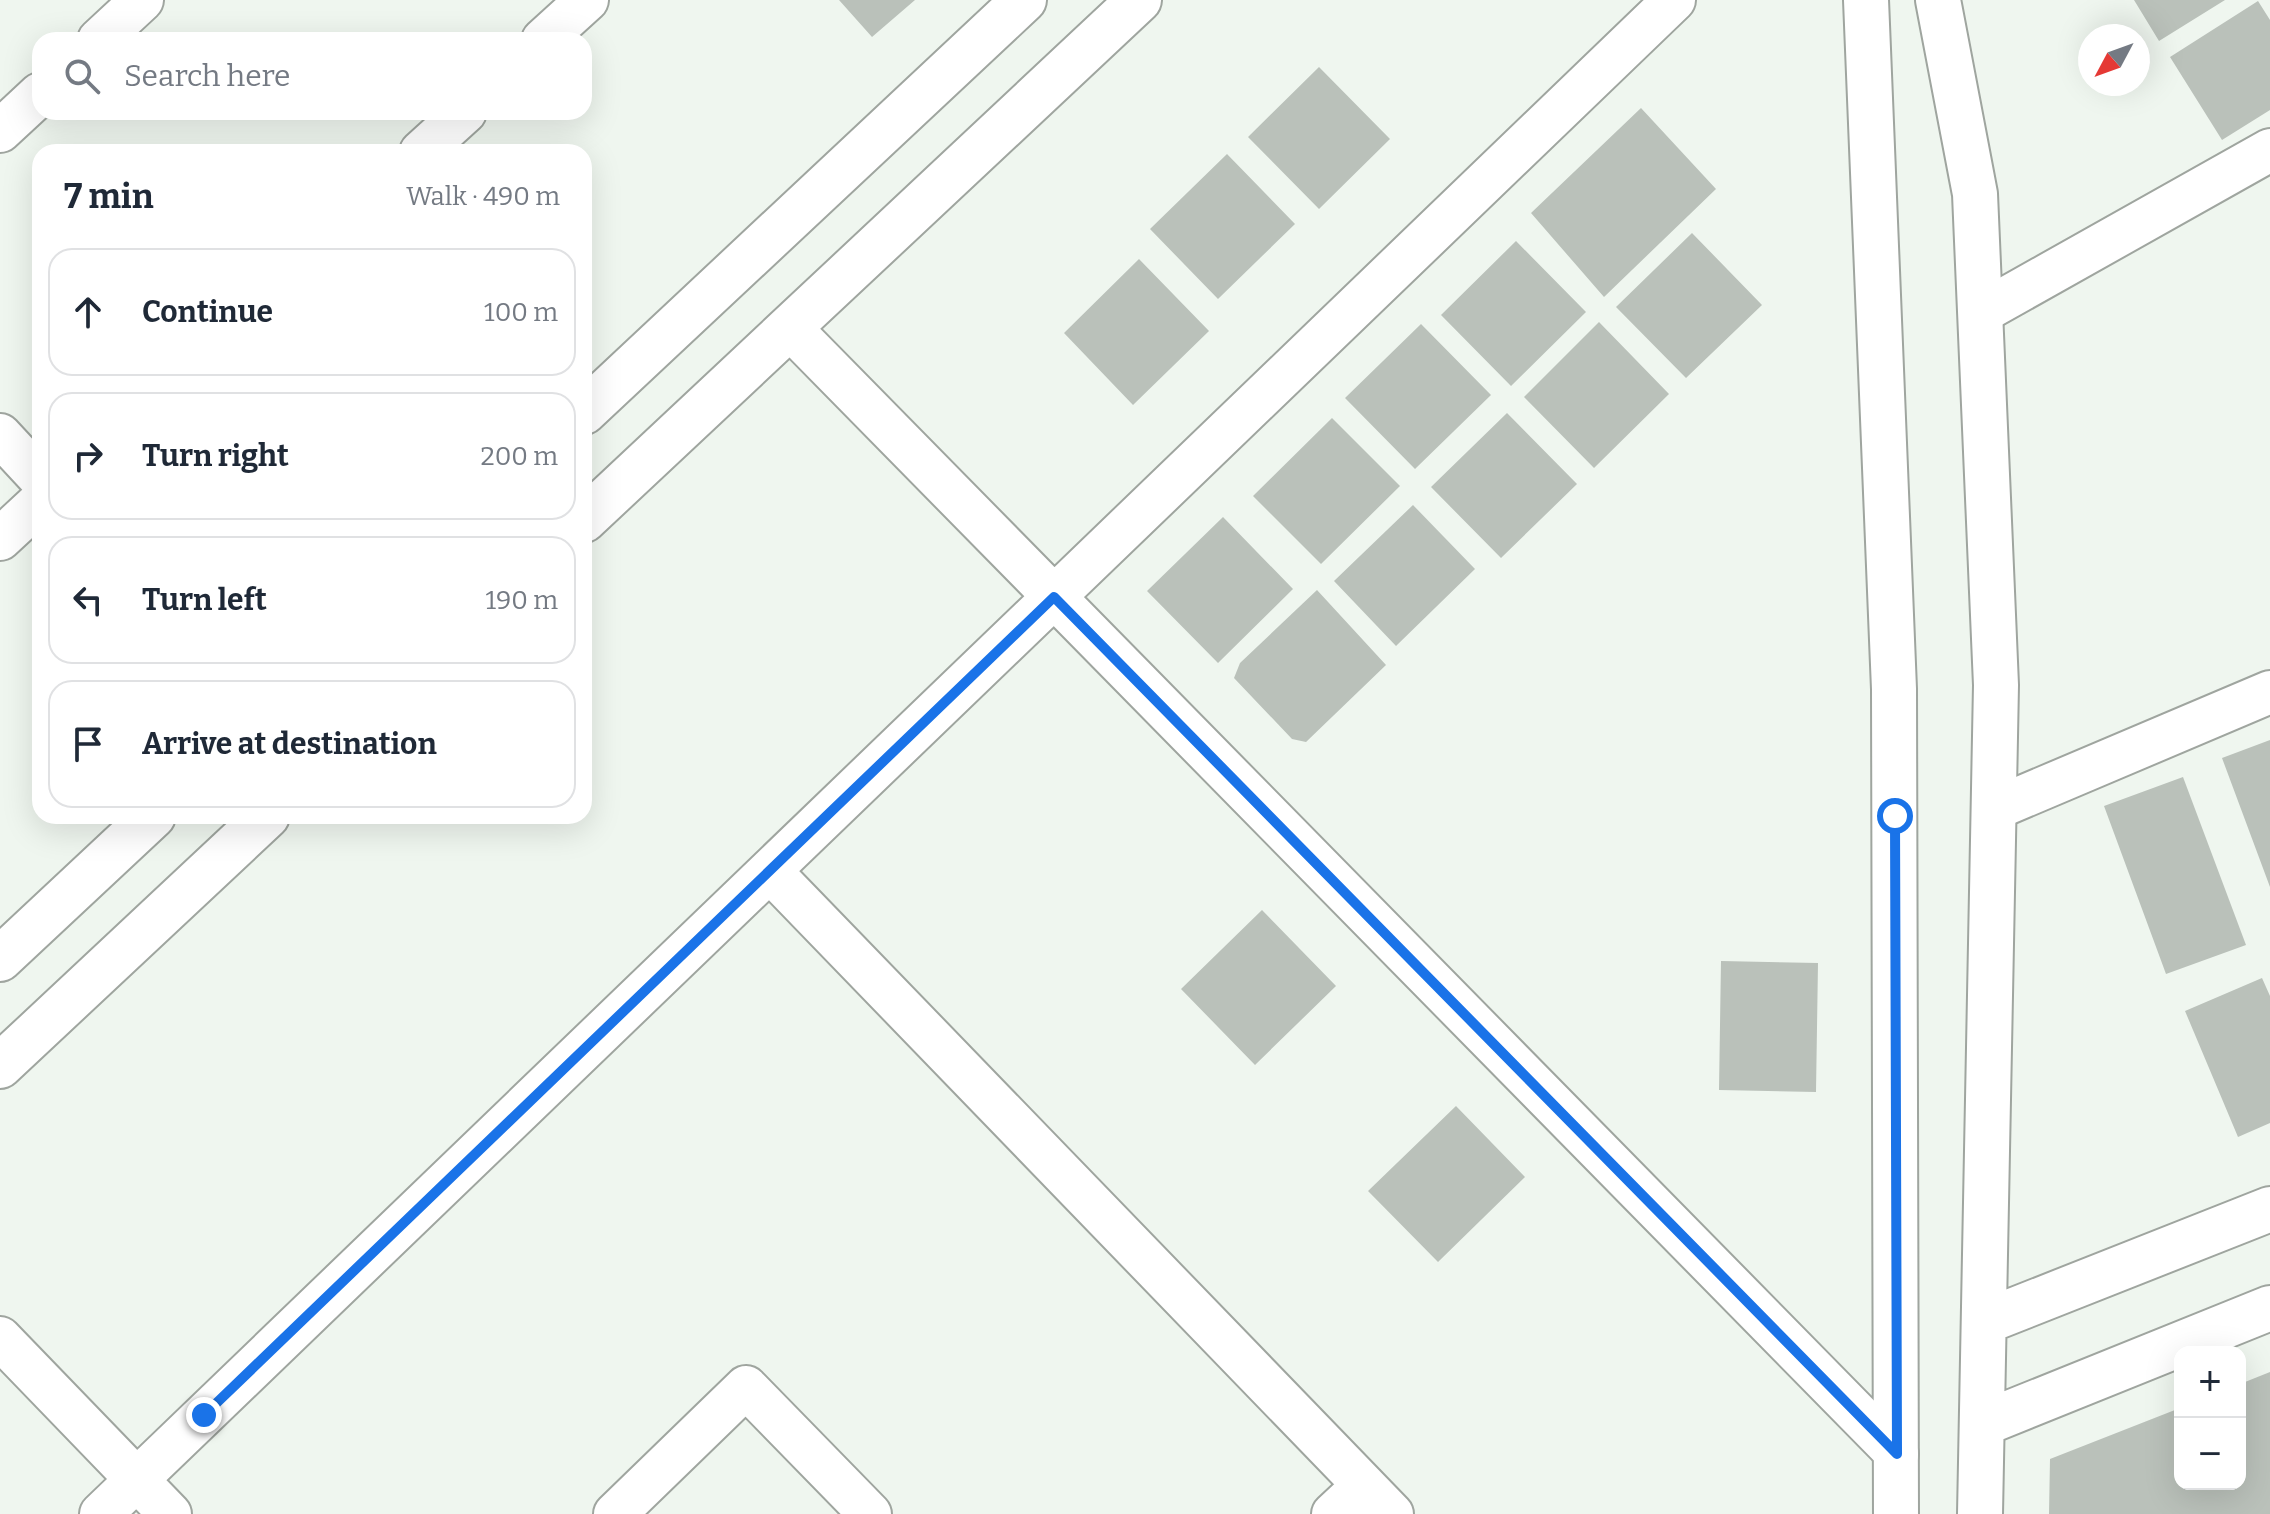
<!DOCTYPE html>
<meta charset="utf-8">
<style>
:root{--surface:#fff;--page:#f6f6f7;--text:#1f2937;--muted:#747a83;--line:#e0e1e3}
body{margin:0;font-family:Bitter,serif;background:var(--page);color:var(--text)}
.controls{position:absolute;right:24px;bottom:24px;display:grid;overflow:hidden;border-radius:16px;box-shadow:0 8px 32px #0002}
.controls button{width:72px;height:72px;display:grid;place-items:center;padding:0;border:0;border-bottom:2px solid var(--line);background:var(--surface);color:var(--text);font:40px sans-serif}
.compass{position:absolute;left:2078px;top:24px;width:72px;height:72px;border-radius:50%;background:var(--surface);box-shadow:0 8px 32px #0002;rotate:229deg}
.stop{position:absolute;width:24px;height:24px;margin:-18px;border:6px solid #1a73e8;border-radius:50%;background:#fff}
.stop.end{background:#1a73e8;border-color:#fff;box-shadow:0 2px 8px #0008}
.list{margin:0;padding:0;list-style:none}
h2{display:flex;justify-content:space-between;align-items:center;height:104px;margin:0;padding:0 32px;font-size:34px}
h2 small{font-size:26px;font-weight:400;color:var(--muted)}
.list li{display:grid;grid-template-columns:52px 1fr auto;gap:24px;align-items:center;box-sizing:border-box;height:128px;margin:0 16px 16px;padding:0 16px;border:2px solid var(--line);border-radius:24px}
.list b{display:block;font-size:30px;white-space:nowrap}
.list em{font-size:26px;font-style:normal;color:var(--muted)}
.icon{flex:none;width:44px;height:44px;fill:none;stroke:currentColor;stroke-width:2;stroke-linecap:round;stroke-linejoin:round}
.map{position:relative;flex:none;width:2270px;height:1514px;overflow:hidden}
.search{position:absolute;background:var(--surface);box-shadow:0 8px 32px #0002;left:32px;top:32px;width:560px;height:88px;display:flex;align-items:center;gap:20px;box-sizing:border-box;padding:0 28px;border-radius:24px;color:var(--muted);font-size:30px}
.panel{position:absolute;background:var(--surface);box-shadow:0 8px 32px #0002;left:32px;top:144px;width:560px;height:680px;border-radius:24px}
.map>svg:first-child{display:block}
.building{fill:#bac1ba}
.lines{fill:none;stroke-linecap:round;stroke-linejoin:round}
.minor-casing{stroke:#9fa59f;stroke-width:46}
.secondary-casing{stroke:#9fa59f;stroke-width:48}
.minor{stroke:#fff;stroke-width:42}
.secondary{stroke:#fff;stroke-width:44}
.route{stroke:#1a73e8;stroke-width:10}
</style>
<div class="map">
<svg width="2270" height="1514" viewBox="0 0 2270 1514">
<rect width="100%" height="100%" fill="#eff6ef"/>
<path class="building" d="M 839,0 L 915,0 L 872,37 Z
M 2134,0 L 2225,0 L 2159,41 Z
M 2258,1 L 2270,20 L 2270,110 L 2222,140 L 2170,57 Z
M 1319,67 L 1390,139 L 1319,209 L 1248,137 Z
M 1641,108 L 1716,189 L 1604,297 L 1531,213 Z
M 1227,154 L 1295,224 L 1218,299 L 1150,229 Z
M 1692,233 L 1762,305 L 1686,378 L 1616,307 Z
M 1516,241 L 1586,312 L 1511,386 L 1441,315 Z
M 1139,259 L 1209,331 L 1133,405 L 1064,333 Z
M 1599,322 L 1669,394 L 1594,468 L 1524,397 Z
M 1421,324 L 1491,395 L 1415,469 L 1345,398 Z
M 1507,413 L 1577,484 L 1501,558 L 1431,487 Z
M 1332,418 L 1400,486 L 1321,564 L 1253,496 Z
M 1413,505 L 1475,569 L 1396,646 L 1334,581 Z
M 1223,517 L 1293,589 L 1218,663 L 1147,591 Z
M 1317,590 L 1386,665 L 1306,742 L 1292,739 L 1234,678 L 1240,663 Z
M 2270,740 L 2270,887 L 2222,758 Z
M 2183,777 L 2246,945 L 2166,974 L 2104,806 Z
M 1262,910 L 1336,986 L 1255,1065 L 1181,989 Z
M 1721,961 L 1818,963 L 1816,1092 L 1719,1090 Z
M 2262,978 L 2270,996 L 2270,1123 L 2238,1137 L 2185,1011 Z
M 1456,1106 L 1525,1177 L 1438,1262 L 1368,1191 Z
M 2270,1372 L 2270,1514 L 2049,1514 L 2050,1459 L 2180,1408 L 2180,1484 L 2240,1484 L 2240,1384 Z"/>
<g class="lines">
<g class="minor-casing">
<path id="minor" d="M 99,40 L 142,0
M 543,40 L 587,0
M 0,131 L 40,94
M 421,152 L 465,112
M 1980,313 L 2270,150
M 790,328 L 1897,1454
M 0,435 L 40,478
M 0,539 L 40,502
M 1994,809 L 2270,692
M 770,871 L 1392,1514
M 0,1338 L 170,1514
M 101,1514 L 1674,0
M 615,1514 L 746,1387 L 870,1514
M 1333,1514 L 1364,1485"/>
</g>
<g class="secondary-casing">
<path id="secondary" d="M 1866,0 L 1894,689 L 1896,1514
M 1938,0 L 1975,194 L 1996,685 L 1980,1514
M 584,412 L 1024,0
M 584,520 L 1139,0
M 0,959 L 153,816
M 0,1066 L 267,816
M 1984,1322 L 2270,1209
M 1982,1424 L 2270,1308"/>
</g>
<use href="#minor" class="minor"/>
<use href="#secondary" class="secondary"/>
</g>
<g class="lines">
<path class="route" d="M 204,1415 L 1054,597 L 1897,1454 L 1895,816"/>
</g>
</svg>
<div class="controls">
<button>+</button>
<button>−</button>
</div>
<svg class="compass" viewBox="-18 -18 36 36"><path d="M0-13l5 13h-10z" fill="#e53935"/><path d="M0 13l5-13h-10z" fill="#747a83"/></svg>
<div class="stop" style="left:1895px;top:816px"></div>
<div class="stop end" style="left:204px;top:1415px"></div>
<div class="search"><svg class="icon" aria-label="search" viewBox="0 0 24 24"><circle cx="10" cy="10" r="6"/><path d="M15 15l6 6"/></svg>Search here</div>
<section class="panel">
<h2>7 min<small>Walk · 490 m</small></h2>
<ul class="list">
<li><svg class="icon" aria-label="ahead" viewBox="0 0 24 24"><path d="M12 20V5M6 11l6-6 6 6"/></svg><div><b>Continue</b></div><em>100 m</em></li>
<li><svg class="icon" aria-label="right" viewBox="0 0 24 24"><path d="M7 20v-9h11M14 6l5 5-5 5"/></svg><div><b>Turn right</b></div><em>200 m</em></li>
<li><svg class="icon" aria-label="left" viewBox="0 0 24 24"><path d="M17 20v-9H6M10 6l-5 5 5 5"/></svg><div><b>Turn left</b></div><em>190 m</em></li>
<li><svg class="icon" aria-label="arrive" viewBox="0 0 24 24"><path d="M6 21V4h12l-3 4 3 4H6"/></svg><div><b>Arrive at destination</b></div></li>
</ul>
</section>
</div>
